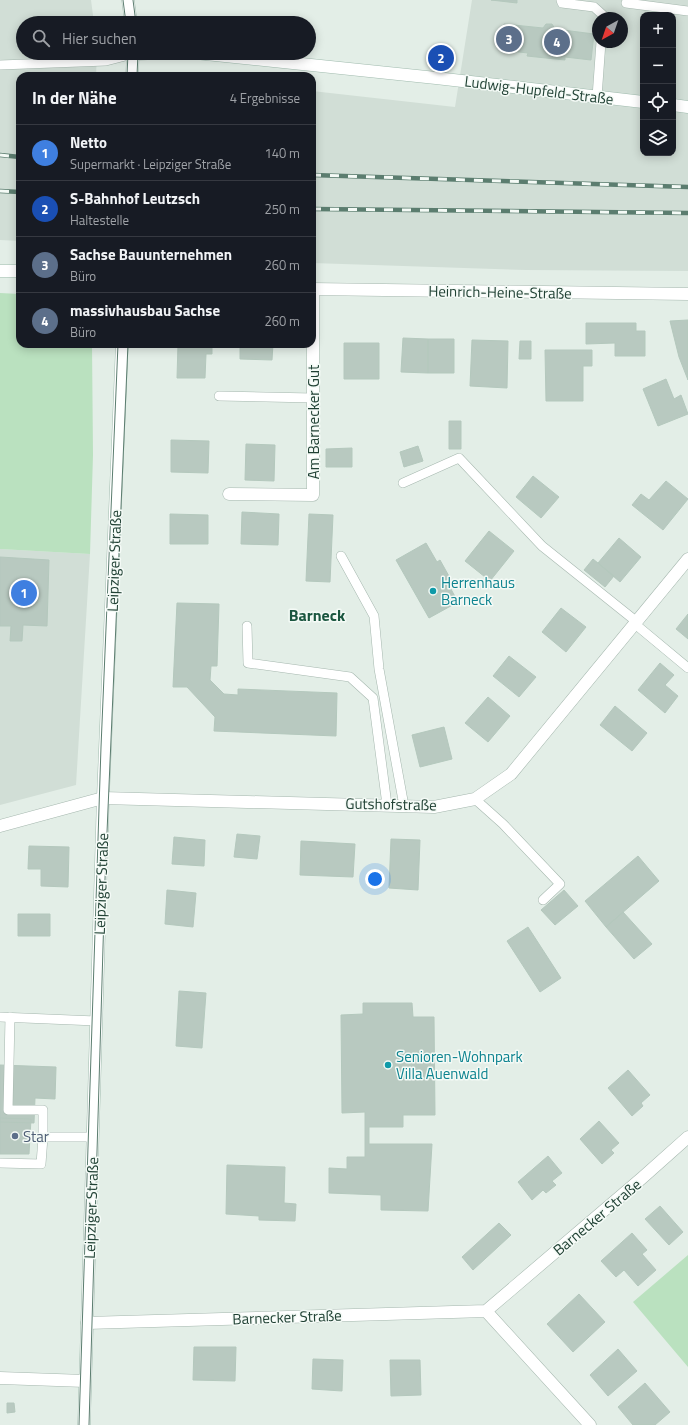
<!DOCTYPE html>
<html lang="de">
<meta charset="utf-8">
<style>
:root{--surface:#171b24;--page:#20242c;--text:#f1f3f6;--muted:#9ea1a6;--line:#363941;--accent:#0f766e}
body{margin:0;font-family:"Titillium Web",sans-serif;background:var(--page);color:var(--text)}
.controls{position:absolute;right:12px;top:12px;display:grid;overflow:hidden;border-radius:8px;box-shadow:0 2px 10px #0003}
.controls button{width:36px;height:36px;display:grid;place-items:center;padding:0;border:0;border-bottom:1px solid var(--line);background:var(--surface);color:var(--text);font:20px sans-serif}
.compass{position:absolute;left:592px;top:12px;width:36px;height:36px;border-radius:50%;background:var(--surface);box-shadow:0 2px 10px #0003;rotate:220deg}
.you{position:absolute;left:375px;top:879px;width:14px;height:14px;margin:-10px;border:3px solid #fff;border-radius:50%;background:#1a73e8;box-shadow:0 0 0 6px #1a73e833}
.badge{display:grid;place-items:center;width:26px;height:26px;border-radius:50%;background:var(--accent);color:#fff;font-size:13px;font-weight:700}
.pin{position:absolute;translate:-50% -50%;border:2px solid #fff;box-shadow:0 1px 4px #0006}
.list{margin:0;padding:0;list-style:none}
h2{display:flex;justify-content:space-between;align-items:center;height:52px;margin:0;padding:0 16px;font-size:17px}
h2 small{font-size:13px;font-weight:400;color:var(--muted)}
.list li{display:grid;grid-template-columns:26px 1fr auto;gap:12px;align-items:center;box-sizing:border-box;height:56px;padding:0 16px;border-top:1px solid var(--line)}
.list b{display:block;font-size:15px;white-space:nowrap}
.list p{margin:0;font-size:13px;white-space:nowrap;color:var(--muted)}
.list em{font-size:13px;font-style:normal;color:var(--muted)}
.icon{flex:none;width:22px;height:22px;fill:none;stroke:currentColor;stroke-width:2;stroke-linecap:round;stroke-linejoin:round}
.map{position:relative;flex:none;width:688px;height:1425px;overflow:hidden}
.search{position:absolute;background:var(--surface);box-shadow:0 2px 10px #0003;left:16px;top:16px;width:300px;height:44px;display:flex;align-items:center;gap:10px;box-sizing:border-box;padding:0 14px;border-radius:22px;color:var(--muted);font-size:15px}
.panel{position:absolute;background:var(--surface);box-shadow:0 2px 10px #0003;left:16px;top:72px;width:300px;height:276px;border-radius:12px}
.map>svg:first-child{display:block}
.built{fill:#d1ded6;fill-rule:evenodd}
.green{fill:#bae1bf}
.building{fill:#b8c9c0;stroke:#b4c8bd}
.lines{fill:none;stroke-linecap:round;stroke-linejoin:round}
.lane-casing{stroke:#a5b7ae;stroke-width:10}
.street-casing{stroke:#a5b7ae;stroke-width:13}
.secondary-casing{stroke:#a0bbae;stroke-width:13}
.lane{stroke:#fff;stroke-width:9}
.street{stroke:#fff;stroke-width:12}
.secondary{stroke:#fff;stroke-width:12}
.tram{stroke:#5b7d6f;stroke-width:1}
.rail-casing{stroke:#5b7d6f;stroke-width:4.5}
.rail{stroke:#f4faf6;stroke-width:3;stroke-dasharray:9;stroke-linecap:butt}
.culture-dot{fill:#0f9aa8;stroke:#f4faf6;stroke-width:1.5}
.service-dot{fill:#5c6f8a;stroke:#f4faf6;stroke-width:1.5}
.labels{text-anchor:middle;dominant-baseline:central;stroke-width:3;stroke-linejoin:round;paint-order:stroke}
.street-label{font-size:15px;fill:#204134;stroke:#f4faf6}
.culture-label{font-size:15px;fill:#0d838f;stroke:#f4faf6;text-anchor:start}
.service-label{font-size:15px;fill:#4e5e75;stroke:#f4faf6;text-anchor:start}
.neighbourhood-label{font-size:16px;font-weight:bold;fill:#1a563f;stroke:#f4faf6}
</style>
<div class="map">
<svg width="688" height="1425" viewBox="0 0 688 1425">
<rect width="100%" height="100%" fill="#e3eee7"/>
<path class="built" d="M 0,0 L 91,0 L 94,23 L 23,23 L 23,53 L 97,53 L 96,76 L 20,76 L 20,241 L 0,240 Z
M 472,0 L 688,0 L 688,271 L 526,270 L 312,263 L 312,91 L 455,107 ZM 643,15 L 673,15 L 673,153 L 643,153 ZM 598,18 L 622,18 L 622,42 L 598,42 Z
M 0,549 L 90,554 L 76,785 L 0,805 Z"/>
<path class="green" d="M 0,293 L 20,294 L 20,344 L 92,344 L 93,455 L 90,554 L 0,549 Z
M 688,1255 L 688,1367 L 633,1302 Z"/>
<path class="building" d="M 491,0 L 517,0 L 517,3 Z
M 504,24 L 543,28 L 546,24 L 552,24 L 555,29 L 594,34 L 591,60 L 565,57 L 565,60 L 527,56 L 528,53 L 501,50 Z
M 688,320 L 688,380 L 679,357 L 670,321 Z
M 586,323 L 636,323 L 636,331 L 645,331 L 645,356 L 615,356 L 615,343 L 586,344 Z
M 403,338 L 428,339 L 428,373 L 401,372 Z
M 428,339 L 454,339 L 454,373 L 428,373 Z
M 472,340 L 508,341 L 507,388 L 470,386 Z
M 520,341 L 531,341 L 531,359 L 519,359 Z
M 344,343 L 379,343 L 379,379 L 344,379 Z
M 178,344 L 212,344 L 212,354 L 206,354 L 205,378 L 177,378 Z
M 240,344 L 273,344 L 272,360 L 240,359 Z
M 545,350 L 592,350 L 592,366 L 583,366 L 583,401 L 546,401 Z
M 666,379 L 674,399 L 681,395 L 688,414 L 658,426 L 643,389 Z
M 449,421 L 461,421 L 461,449 L 449,449 Z
M 171,440 L 209,441 L 208,473 L 171,472 Z
M 246,444 L 275,445 L 274,481 L 245,480 Z
M 418,446 L 423,461 L 404,467 L 400,452 Z
M 352,448 L 352,467 L 326,467 L 326,449 Z
M 533,476 L 559,497 L 541,518 L 516,497 Z
M 666,481 L 688,499 L 663,530 L 632,505 L 641,494 L 649,500 Z
M 242,512 L 279,514 L 278,545 L 241,544 Z
M 170,514 L 208,515 L 208,544 L 170,544 Z
M 309,514 L 333,515 L 330,582 L 306,581 Z
M 489,531 L 514,551 L 490,581 L 465,561 Z
M 619,538 L 641,557 L 620,582 L 598,563 Z
M 426,543 L 437,562 L 440,560 L 450,578 L 446,580 L 458,602 L 429,618 L 396,560 Z
M 0,557 L 49,560 L 47,626 L 23,625 L 22,641 L 10,641 L 11,626 L 0,626 Z
M 593,559 L 614,576 L 605,587 L 584,570 Z
M 177,603 L 219,604 L 217,666 L 211,666 L 210,680 L 224,694 L 238,695 L 238,689 L 337,693 L 336,736 L 214,731 L 215,717 L 187,687 L 173,687 Z
M 561,608 L 586,627 L 566,652 L 542,632 Z
M 688,614 L 688,639 L 676,629 Z
M 509,656 L 536,677 L 519,697 L 493,676 Z
M 660,663 L 674,675 L 665,685 L 678,696 L 665,713 L 638,690 Z
M 488,697 L 510,716 L 488,742 L 465,723 Z
M 615,706 L 647,733 L 632,751 L 600,725 Z
M 444,727 L 452,759 L 420,767 L 412,735 Z
M 237,834 L 260,836 L 257,859 L 234,857 Z
M 174,837 L 205,840 L 204,866 L 172,864 Z
M 391,839 L 420,840 L 418,890 L 389,888 Z
M 301,841 L 355,844 L 353,877 L 300,875 Z
M 29,846 L 69,847 L 68,887 L 41,886 L 41,869 L 28,869 Z
M 638,856 L 659,881 L 606,927 L 585,901 Z
M 167,890 L 196,893 L 193,927 L 165,924 Z
M 564,890 L 578,906 L 555,925 L 541,910 Z
M 623,912 L 652,944 L 634,959 L 606,927 Z
M 18,914 L 50,914 L 50,936 L 18,936 Z
M 528,927 L 561,978 L 540,992 L 507,941 Z
M 179,991 L 206,993 L 202,1048 L 176,1046 Z
M 363,1003 L 412,1003 L 413,1017 L 434,1017 L 435,1115 L 403,1115 L 403,1127 L 369,1127 L 369,1144 L 432,1144 L 428,1211 L 381,1210 L 381,1195 L 329,1193 L 329,1168 L 347,1169 L 347,1157 L 365,1157 L 365,1112 L 342,1113 L 341,1015 L 363,1014 Z
M 0,1065 L 56,1067 L 55,1099 L 35,1098 L 34,1123 L 0,1122 Z
M 628,1070 L 650,1095 L 641,1103 L 643,1106 L 632,1116 L 608,1088 Z
M 0,1118 L 31,1119 L 29,1154 L 0,1154 Z
M 599,1121 L 619,1143 L 611,1150 L 614,1153 L 602,1164 L 580,1139 Z
M 548,1156 L 562,1173 L 552,1181 L 556,1185 L 546,1193 L 543,1190 L 532,1200 L 518,1182 Z
M 227,1165 L 285,1167 L 284,1203 L 296,1204 L 295,1221 L 259,1220 L 259,1216 L 226,1214 Z
M 660,1206 L 683,1232 L 669,1245 L 645,1219 Z
M 499,1223 L 511,1235 L 473,1270 L 462,1257 Z
M 632,1233 L 647,1250 L 642,1254 L 656,1270 L 638,1286 L 624,1270 L 616,1277 L 601,1261 Z
M 579,1294 L 605,1322 L 573,1352 L 547,1324 Z
M 194,1347 L 236,1347 L 235,1381 L 193,1380 Z
M 618,1349 L 637,1371 L 608,1396 L 590,1375 Z
M 313,1359 L 343,1360 L 342,1391 L 312,1389 Z
M 390,1360 L 420,1360 L 421,1395 L 391,1396 Z
M 645,1383 L 670,1412 L 655,1425 L 633,1425 L 618,1407 Z
M 7,1403 L 14,1403 L 15,1412 L 7,1413 Z"/>
<g class="lines">
<g class="lane-casing">
<path id="lane" d="M 561,0 L 562,3 L 594,7 L 604,16 L 603,18
M 626,3 L 688,11
M 0,65 L 106,61 L 133,54
M 597,97 L 601,42
M 219,396 L 313,398
M 403,483 L 459,458 L 542,546 L 637,622
M 341,556 L 374,616 L 379,669 L 404,806
M 635,624 L 688,668
M 247,626 L 248,663 L 350,677 L 373,698 L 387,805
M 475,799 L 503,824 L 560,884 L 543,900
M 0,1017 L 96,1021
M 10,1017 L 8,1110 L 43,1110 L 43,1137
M 0,1163 L 41,1164 L 43,1137 L 93,1137"/>
</g>
<g class="street-casing">
<path id="street" d="M 312,289 L 688,294
M 229,494 L 313,495 L 313,289
M 0,826 L 103,798 L 434,807 L 475,799 L 511,774 L 688,559
M 486,1311 L 590,1425
M 87,1323 L 486,1311 L 642,1178 L 688,1137
M 0,1378 L 85,1381"/>
</g>
<g class="secondary-casing">
<path id="secondary" d="M 128,0 L 131,23
M 196,53 L 436,78 L 643,102
M 133,54 L 162,53
M 132,76 L 133,53
M 673,105 L 688,107
M 0,271 L 20,271
M 84,1425 L 103,798 L 122,344"/>
</g>
<use href="#lane" class="lane"/>
<use href="#street" class="street"/>
<use href="#secondary" class="secondary"/>
<path class="tram" d="M 123,0 L 126,23
M 133,0 L 136,23
M 127,76 L 128,53
M 137,76 L 138,53
M 79,1425 L 101,747 L 118,344
M 89,1425 L 105,879 L 128,344"/>
<g class="rail-casing">
<path id="rail" d="M 0,155 L 20,157
M 312,175 L 688,187
M 0,191 L 20,192
M 312,209 L 688,213"/>
</g>
<use href="#rail" class="rail"/>
</g>
<g class="culture-dot">
<circle cx="433" cy="591" r="4"/>
<circle cx="388" cy="1065" r="4"/>
</g>
<circle class="service-dot" cx="15" cy="1136" r="4"/>
<g class="labels">
<g class="street-label">
<text transform="translate(539 90) rotate(7)">Ludwig-Hupfeld-Straße</text>
<text transform="translate(500 292) rotate(1)">Heinrich-Heine-Straße</text>
<text transform="translate(313 422) rotate(-90)">Am Barnecker Gut</text>
<text transform="translate(114 561) rotate(-88)">Leipziger Straße</text>
<text transform="translate(391 804) rotate(1)">Gutshofstraße</text>
<text transform="translate(101 884) rotate(-88)">Leipziger Straße</text>
<text transform="translate(91 1208) rotate(-88)">Leipziger Straße</text>
<text transform="translate(597 1217) rotate(-40)">Barnecker Straße</text>
<text transform="translate(287 1317) rotate(-2)">Barnecker Straße</text>
</g>
<g class="culture-label">
<text x="441" y="582">Herrenhaus<tspan x="441" dy="17">Barneck</tspan></text>
<text x="396" y="1056">Senioren-Wohnpark<tspan x="396" dy="17">Villa Auenwald</tspan></text>
</g>
<g class="service-label">
<text x="23" y="1136">Star</text>
</g>
<g class="neighbourhood-label">
<text x="317" y="615">Barneck</text>
</g>
</g>
</svg>
<div class="controls">
<button>+</button>
<button>−</button>
<button><svg class="icon" aria-label="locate" viewBox="0 0 24 24"><circle cx="12" cy="12" r="6"/><path d="M12 2v4M12 18v4M2 12h4M18 12h4"/></svg></button>
<button><svg class="icon" aria-label="layers" viewBox="0 0 24 24"><path d="M12 4l9 5-9 5-9-5zM3 14l9 5 9-5"/></svg></button>
</div>
<svg class="compass" viewBox="-18 -18 36 36"><path d="M0-13l5 13h-10z" fill="#e53935"/><path d="M0 13l5-13h-10z" fill="#9ea1a6"/></svg>
<div class="you"></div>
<div class="pin badge" style="left:24px;top:593px;background:#3f7fe0">1</div>
<div class="pin badge" style="left:441px;top:58px;background:#1a4fb4">2</div>
<div class="pin badge" style="left:509px;top:39px;background:#5c6f8a">3</div>
<div class="pin badge" style="left:557px;top:42px;background:#5c6f8a">4</div>
<div class="search"><svg class="icon" aria-label="search" viewBox="0 0 24 24"><circle cx="10" cy="10" r="6"/><path d="M15 15l6 6"/></svg>Hier suchen</div>
<section class="panel">
<h2>In der Nähe<small>4 Ergebnisse</small></h2>
<ul class="list">
<li><span class="badge" style="background:#3f7fe0">1</span><div><b>Netto</b><p>Supermarkt · Leipziger Straße</p></div><em>140 m</em></li>
<li><span class="badge" style="background:#1a4fb4">2</span><div><b>S-Bahnhof Leutzsch</b><p>Haltestelle</p></div><em>250 m</em></li>
<li><span class="badge" style="background:#5c6f8a">3</span><div><b>Sachse Bauunternehmen</b><p>Büro</p></div><em>260 m</em></li>
<li><span class="badge" style="background:#5c6f8a">4</span><div><b>massivhausbau Sachse</b><p>Büro</p></div><em>260 m</em></li>
</ul>
</section>
</div>
